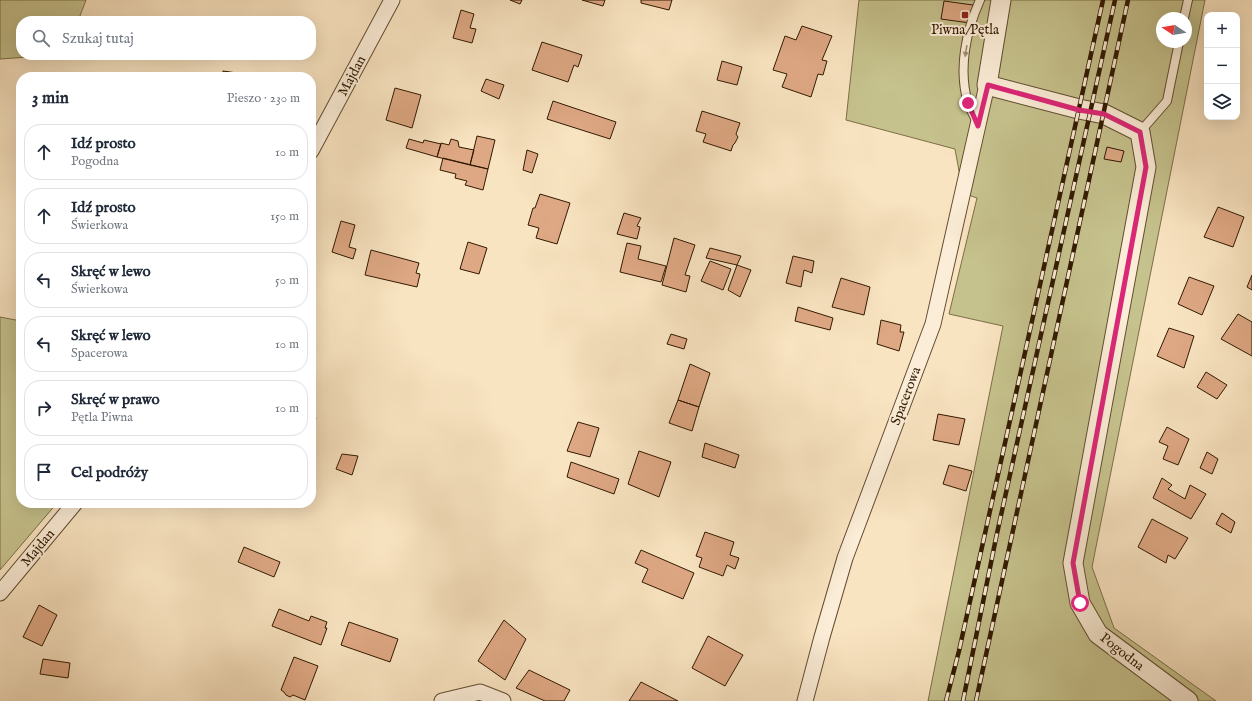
<!DOCTYPE html>
<html lang="pl">
<meta charset="utf-8">
<style>
:root{--surface:#fff;--page:#f2f2f3;--text:#1f2937;--muted:#747a83;--line:#e0e1e3}
body{margin:0;font-family:"IM FELL English",serif;background:var(--page);color:var(--text)}
.controls{position:absolute;right:12px;top:12px;display:grid;overflow:hidden;border-radius:8px;box-shadow:0 4px 16px #0002}
.controls button{width:36px;height:36px;display:grid;place-items:center;padding:0;border:0;border-bottom:1px solid var(--line);background:var(--surface);color:var(--text);font:20px sans-serif}
.compass{position:absolute;left:1156px;top:12px;width:36px;height:36px;border-radius:50%;background:var(--surface);box-shadow:0 4px 16px #0002;rotate:282deg}
.stop{position:absolute;width:12px;height:12px;margin:-9px;border:3px solid #db2777;border-radius:50%;background:#fff}
.stop.end{background:#db2777;border-color:#fff;box-shadow:0 1px 4px #0008}
.list{margin:0;padding:0;list-style:none}
h2{display:flex;justify-content:space-between;align-items:center;height:52px;margin:0;padding:0 16px;font-size:17px}
h2 small{font-size:13px;font-weight:400;color:var(--muted)}
.list li{display:grid;grid-template-columns:26px 1fr auto;gap:12px;align-items:center;box-sizing:border-box;height:56px;margin:0 8px 8px;padding:0 8px;border:1px solid var(--line);border-radius:16px}
.list b{display:block;font-size:15px;white-space:nowrap}
.list p{margin:0;font-size:13px;white-space:nowrap;color:var(--muted)}
.list em{font-size:13px;font-style:normal;color:var(--muted)}
.icon{flex:none;width:22px;height:22px;fill:none;stroke:currentColor;stroke-width:2;stroke-linecap:round;stroke-linejoin:round}
.map{position:relative;flex:none;width:1252px;height:701px;overflow:hidden}
.search{position:absolute;background:var(--surface);box-shadow:0 4px 16px #0002;left:16px;top:16px;width:300px;height:44px;display:flex;align-items:center;gap:10px;box-sizing:border-box;padding:0 14px;border-radius:16px;color:var(--muted);font-size:15px}
.panel{position:absolute;background:var(--surface);box-shadow:0 4px 16px #0002;left:16px;top:72px;width:300px;height:436px;border-radius:16px}
.map>svg:first-child{display:block}
.green{fill:#c6c28d;stroke:#7c6e46;fill-rule:evenodd}
.building{fill:#dea884;stroke:#311900}
.lines{fill:none;stroke-linecap:round;stroke-linejoin:round}
.service-casing{stroke:#634c30;stroke-width:10}
.minor-casing{stroke:#634c30;stroke-width:17}
.tertiary-casing{stroke:#634c30;stroke-width:21}
.service{stroke:#fbedd7;stroke-width:8}
.minor{stroke:#fbedd7;stroke-width:15}
.tertiary{stroke:#fbedd7;stroke-width:19}
.rail-casing{stroke:#311900;stroke-width:4.5}
.rail{stroke:#fbedd7;stroke-width:3;stroke-dasharray:9;stroke-linecap:butt}
.oneway{fill:#a08e76}
.route{stroke:#db2777;stroke-width:5}
.poi-dot{fill:#8f2418;stroke:#fbedd7;stroke-width:1.5}
.labels{text-anchor:middle;dominant-baseline:central;stroke-width:4;stroke-linejoin:round;paint-order:stroke}
.poi-label{font-size:14px;fill:#311900;stroke:#fbedd7}
.street-label{font-size:14px;fill:#311900;stroke:#fbedd7}
</style>
<div class="map">
<svg width="1252" height="701" viewBox="0 0 1252 701">
<rect width="100%" height="100%" fill="#f9e4c1"/>
<filter id="stains"><feTurbulence type="fractalNoise" baseFrequency=".005" numOctaves="4"/><feColorMatrix values="0 0 0 0 .2 0 0 0 0 .09 0 0 0 0 .02 0 0 0 .5 -.17"/></filter>
<radialGradient id="worn" r=".72"><stop offset=".6" stop-color="#630" stop-opacity="0"/><stop offset="1" stop-color="#630" stop-opacity=".3"/></radialGradient>
<path class="green" d="M 0,0 L 86,0 L 78,21 L 21,21 L 21,55 L 56,55 L 0,59 Z
M 859,0 L 1205,0 L 1092,567 L 1114,628 L 1216,701 L 928,701 L 1003,326 L 949,314 L 977,198 L 963,193 L 955,149 L 846,120 ZM 1162,18 L 1186,18 L 1186,42 L 1162,42 Z
M 0,317 L 21,321 L 21,503 L 57,503 L 0,570 Z"/>
<path class="building" d="M 510,0 L 522,0 L 520,4 Z
M 582,0 L 605,0 L 603,6 Z
M 641,0 L 672,0 L 669,10 L 641,3 Z
M 944,1 L 973,5 L 970,23 L 941,19 Z
M 461,10 L 474,14 L 470,28 L 476,29 L 472,43 L 453,38 Z
M 136,17 L 162,17 L 162,21 L 136,21 Z
M 802,26 L 832,36 L 822,60 L 827,61 L 823,75 L 818,74 L 811,97 L 782,87 L 787,74 L 773,70 L 785,36 L 796,40 Z
M 542,42 L 582,55 L 578,67 L 574,65 L 568,82 L 532,70 Z
M 117,55 L 136,55 L 136,58 L 117,58 Z
M 136,55 L 155,55 L 155,57 L 136,58 Z
M 217,55 L 239,55 L 238,59 L 216,56 Z
M 722,61 L 742,67 L 737,85 L 717,80 Z
M 223,71 L 237,73 L 237,77 L 218,77 L 223,76 Z
M 486,79 L 504,85 L 499,99 L 481,91 Z
M 395,88 L 421,95 L 412,128 L 386,120 Z
M 553,101 L 616,122 L 610,139 L 547,119 Z
M 702,111 L 740,123 L 736,134 L 738,137 L 735,143 L 733,145 L 731,151 L 703,142 L 706,134 L 696,131 Z
M 477,136 L 495,140 L 488,169 L 470,165 Z
M 409,139 L 423,143 L 424,140 L 441,144 L 437,157 L 406,148 Z
M 451,139 L 458,141 L 459,147 L 474,150 L 470,165 L 437,157 L 441,143 L 449,145 Z
M 1107,147 L 1124,151 L 1121,162 L 1104,159 Z
M 527,150 L 538,154 L 532,173 L 523,170 Z
M 443,158 L 488,169 L 483,190 L 465,185 L 467,181 L 455,178 L 456,174 L 440,170 Z
M 540,194 L 570,203 L 557,244 L 536,238 L 539,228 L 528,225 L 533,208 L 535,208 Z
M 1218,207 L 1244,217 L 1233,247 L 1204,237 Z
M 624,213 L 641,218 L 637,226 L 640,227 L 637,239 L 617,234 Z
M 341,221 L 355,225 L 349,247 L 356,249 L 353,259 L 332,252 Z
M 674,238 L 695,245 L 685,275 L 690,276 L 686,292 L 662,285 Z
M 468,242 L 487,248 L 479,274 L 460,269 Z
M 627,243 L 641,246 L 638,259 L 666,266 L 661,282 L 620,272 Z
M 710,248 L 741,256 L 737,265 L 706,258 Z
M 371,250 L 419,263 L 416,273 L 420,274 L 417,287 L 365,275 Z
M 793,256 L 814,261 L 812,273 L 804,270 L 801,287 L 786,283 Z
M 710,261 L 731,269 L 723,290 L 701,281 Z
M 737,265 L 751,270 L 740,297 L 728,290 Z
M 1252,275 L 1252,290 L 1247,287 Z
M 1189,277 L 1214,286 L 1202,315 L 1178,304 Z
M 841,278 L 870,287 L 864,315 L 832,307 Z
M 798,307 L 833,318 L 830,330 L 795,321 Z
M 1238,314 L 1252,322 L 1252,356 L 1221,339 Z
M 881,320 L 901,325 L 900,332 L 904,332 L 899,351 L 877,344 Z
M 1169,328 L 1194,336 L 1184,368 L 1157,356 Z
M 671,334 L 687,339 L 684,349 L 667,344 Z
M 690,364 L 710,373 L 699,407 L 678,400 Z
M 1206,372 L 1227,385 L 1217,399 L 1197,387 Z
M 678,400 L 699,407 L 692,431 L 669,423 Z
M 938,414 L 965,419 L 959,445 L 933,440 Z
M 311,415 L 316,418 L 311,431 Z
M 578,422 L 599,428 L 590,457 L 567,451 Z
M 1167,427 L 1189,439 L 1178,465 L 1163,459 L 1168,446 L 1159,442 Z
M 705,443 L 739,455 L 735,468 L 702,457 Z
M 639,451 L 671,462 L 659,497 L 628,484 Z
M 1207,452 L 1218,459 L 1212,474 L 1200,468 Z
M 342,454 L 358,456 L 352,475 L 336,469 Z
M 571,462 L 619,479 L 614,494 L 567,477 Z
M 949,465 L 972,471 L 966,491 L 943,484 Z
M 1162,478 L 1172,485 L 1168,489 L 1185,499 L 1190,485 L 1206,494 L 1191,519 L 1153,498 Z
M 1222,513 L 1235,522 L 1231,533 L 1216,524 Z
M 1152,519 L 1188,538 L 1175,559 L 1168,555 L 1166,563 L 1138,547 Z
M 705,532 L 734,542 L 730,555 L 739,558 L 735,569 L 727,565 L 723,576 L 699,567 L 702,558 L 696,556 Z
M 244,547 L 280,562 L 274,577 L 238,562 Z
M 641,550 L 694,573 L 683,599 L 642,582 L 648,569 L 635,563 Z
M 39,605 L 57,615 L 42,646 L 23,637 Z
M 279,609 L 309,621 L 311,616 L 327,622 L 325,628 L 327,628 L 321,645 L 272,626 Z
M 504,620 L 526,639 L 505,680 L 478,661 Z
M 349,622 L 398,639 L 390,662 L 341,645 Z
M 708,636 L 743,655 L 725,686 L 692,668 Z
M 294,657 L 318,666 L 305,700 L 293,695 L 290,697 L 286,695 L 284,692 L 281,690 Z
M 43,659 L 70,663 L 68,678 L 40,674 Z
M 529,670 L 570,690 L 564,701 L 545,701 L 516,688 Z
M 641,682 L 678,701 L 629,701 Z"/>
<g class="lines">
<g class="service-casing">
<path id="service" d="M 1184,18 L 1188,0
M 977,122 C 974,116 970,109 968,103 C 958,69 966,31 980,0
M 1140,132 L 1167,101 L 1179,42"/>
</g>
<g class="minor-casing">
<path id="minor" d="M 311,151 L 392,0
M 0,593 L 75,503
M 442,701 L 480,692 L 503,701
M 805,701 L 822,637 L 845,558 L 933,324 L 987,85"/>
</g>
<g class="tertiary-casing">
<path id="tertiary" d="M 1001,0 L 987,85 L 1079,109 L 1104,114 L 1140,132 L 1146,167 L 1073,563 L 1080,603 L 1098,634 L 1188,701"/>
</g>
<use href="#service" class="service"/>
<use href="#minor" class="minor"/>
<use href="#tertiary" class="tertiary"/>
<g class="rail-casing">
<path id="rail" d="M 946,701 L 959,651 L 1103,0
M 963,701 L 996,538 L 1115,0
M 976,701 L 1128,0"/>
</g>
<use href="#rail" class="rail"/>
</g>
<defs><path id="oneway-solid" d="M-6-.8H1V-3.2L6.5 0L1 3.2V.8H-6Z"/></defs>
<use class="oneway" href="#oneway-solid" transform="translate(966 51) rotate(99)"/>
<g class="lines">
<path class="route" d="M 968,103 L 978,126 L 988,85 L 1079,110 L 1104,114 L 1140,132 L 1146,167 L 1073,563 L 1080,603"/>
</g>
<rect class="poi-dot" x="961" y="11" width="8" height="8" rx="2"/>
<g class="labels">
<g class="poi-label">
<text x="965" y="30">Piwna/Pętla</text>
</g>
<g class="street-label">
<text transform="translate(352 76) rotate(-62)">Majdan</text>
<text transform="translate(906 396) rotate(-69)">Spacerowa</text>
<text transform="translate(38 548) rotate(-50)">Majdan</text>
<text transform="translate(1122 652) rotate(38)">Pogodna</text>
</g>
</g>
<rect width="100%" height="100%" filter="url(#stains)"/>
<rect width="100%" height="100%" fill="url(#worn)"/>
</svg>
<div class="controls">
<button>+</button>
<button>−</button>
<button><svg class="icon" aria-label="layers" viewBox="0 0 24 24"><path d="M12 4l9 5-9 5-9-5zM3 14l9 5 9-5"/></svg></button>
</div>
<svg class="compass" viewBox="-18 -18 36 36"><path d="M0-13l5 13h-10z" fill="#e53935"/><path d="M0 13l5-13h-10z" fill="#747a83"/></svg>
<div class="stop" style="left:1080px;top:603px"></div>
<div class="stop end" style="left:968px;top:103px"></div>
<div class="search"><svg class="icon" aria-label="search" viewBox="0 0 24 24"><circle cx="10" cy="10" r="6"/><path d="M15 15l6 6"/></svg>Szukaj tutaj</div>
<section class="panel">
<h2>3 min<small>Pieszo · 230 m</small></h2>
<ul class="list">
<li><svg class="icon" aria-label="ahead" viewBox="0 0 24 24"><path d="M12 20V5M6 11l6-6 6 6"/></svg><div><b>Idź prosto</b><p>Pogodna</p></div><em>10 m</em></li>
<li><svg class="icon" aria-label="ahead" viewBox="0 0 24 24"><path d="M12 20V5M6 11l6-6 6 6"/></svg><div><b>Idź prosto</b><p>Świerkowa</p></div><em>150 m</em></li>
<li><svg class="icon" aria-label="left" viewBox="0 0 24 24"><path d="M17 20v-9H6M10 6l-5 5 5 5"/></svg><div><b>Skręć w lewo</b><p>Świerkowa</p></div><em>50 m</em></li>
<li><svg class="icon" aria-label="left" viewBox="0 0 24 24"><path d="M17 20v-9H6M10 6l-5 5 5 5"/></svg><div><b>Skręć w lewo</b><p>Spacerowa</p></div><em>10 m</em></li>
<li><svg class="icon" aria-label="right" viewBox="0 0 24 24"><path d="M7 20v-9h11M14 6l5 5-5 5"/></svg><div><b>Skręć w prawo</b><p>Pętla Piwna</p></div><em>10 m</em></li>
<li><svg class="icon" aria-label="arrive" viewBox="0 0 24 24"><path d="M6 21V4h12l-3 4 3 4H6"/></svg><div><b>Cel podróży</b></div></li>
</ul>
</section>
</div>
